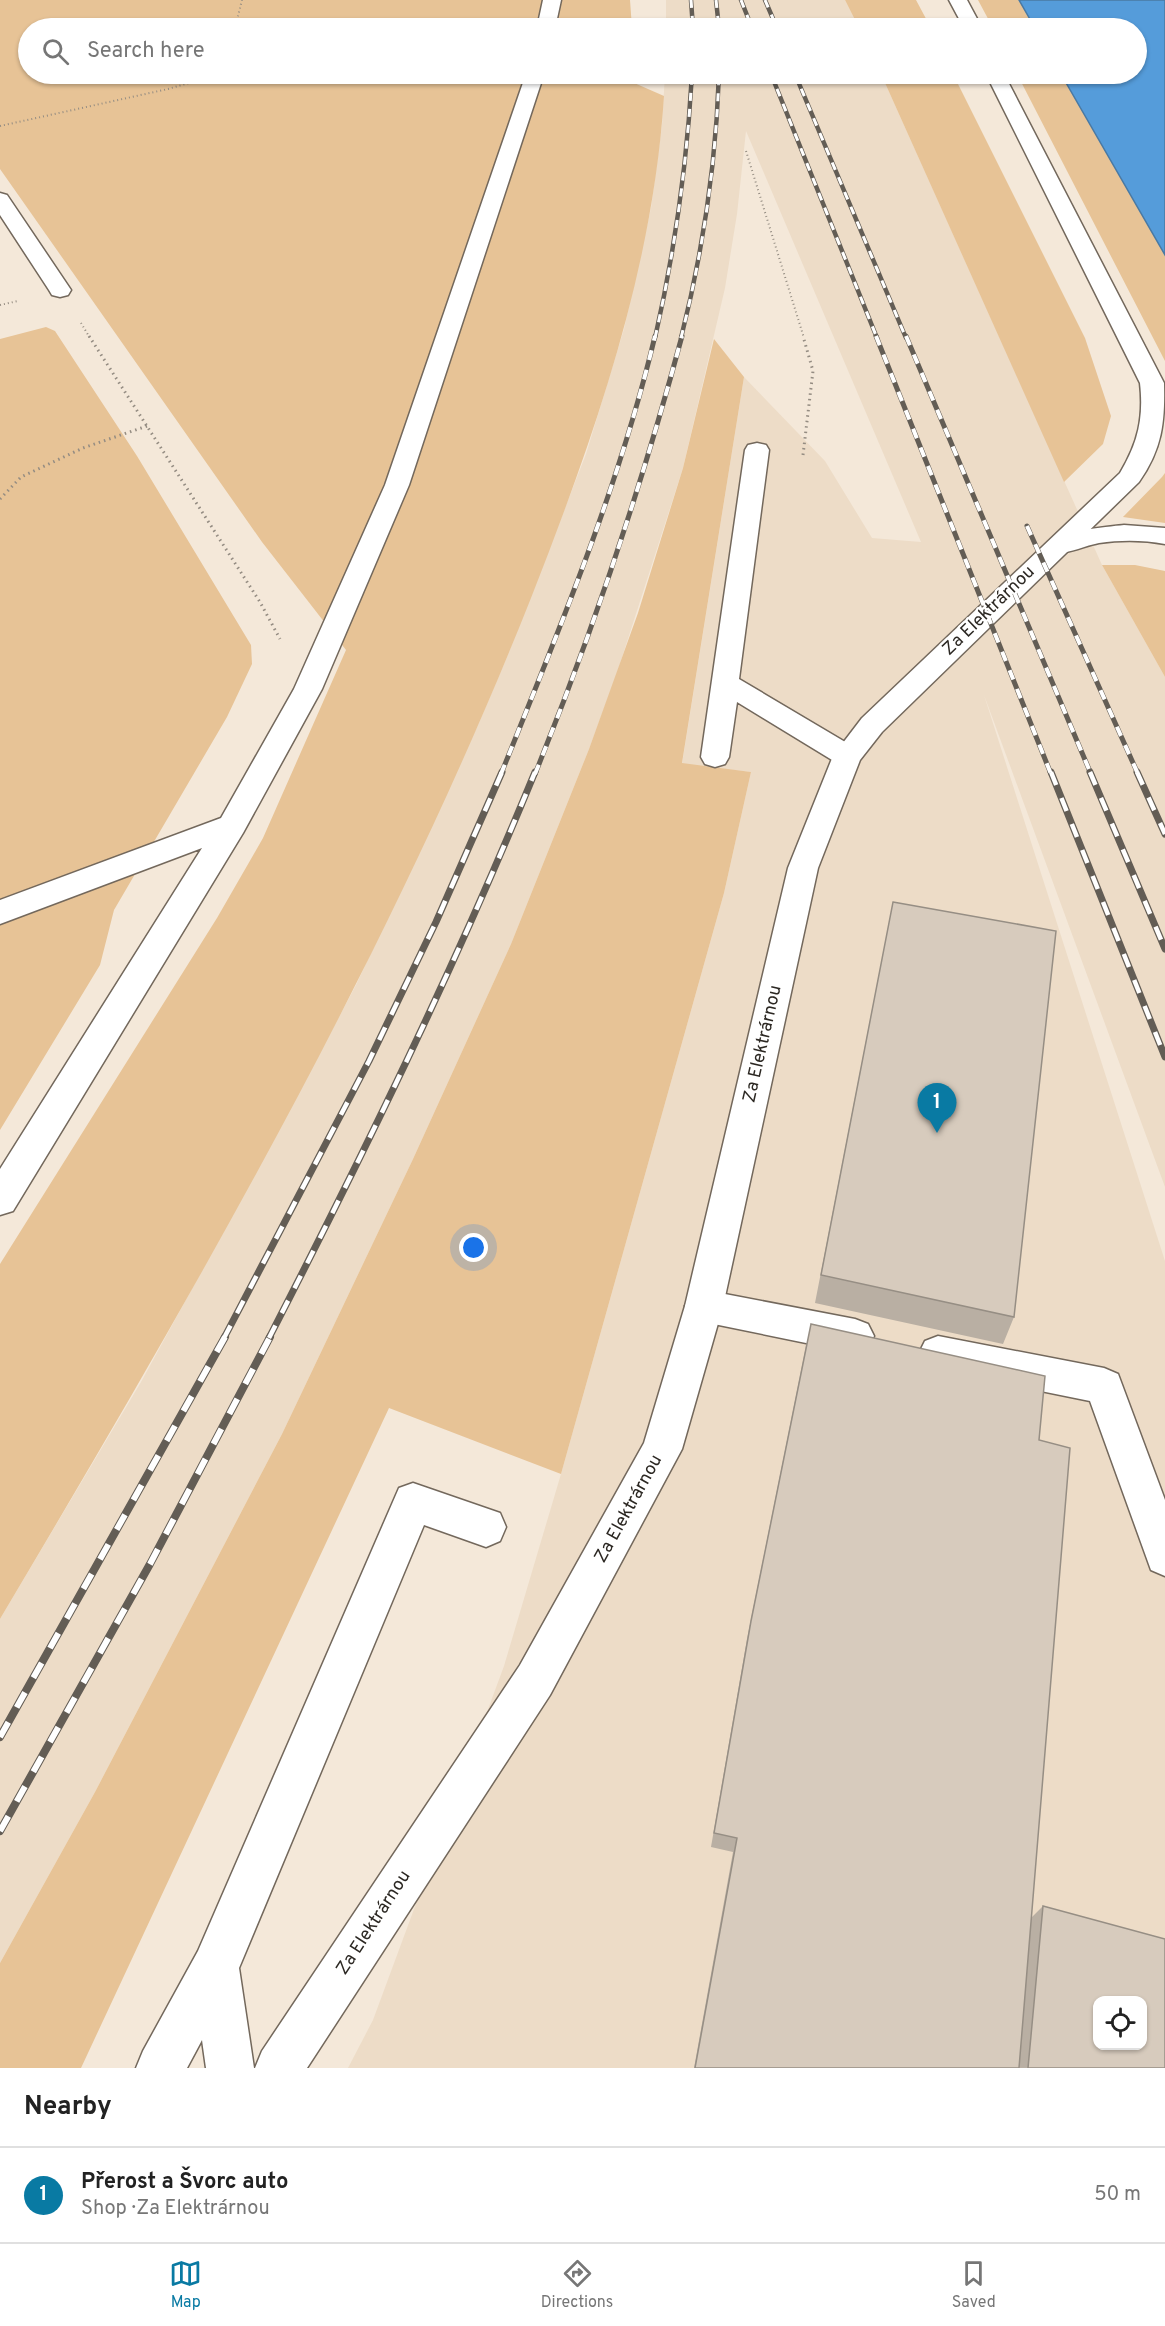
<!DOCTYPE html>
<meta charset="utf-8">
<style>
:root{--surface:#fff;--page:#f6f6f6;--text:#222;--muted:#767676;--line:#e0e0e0;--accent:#097aa3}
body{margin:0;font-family:Overpass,sans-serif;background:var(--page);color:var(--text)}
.controls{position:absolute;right:18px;bottom:18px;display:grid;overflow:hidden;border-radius:12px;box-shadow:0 2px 4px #0004}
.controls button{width:54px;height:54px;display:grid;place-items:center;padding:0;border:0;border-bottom:2px solid var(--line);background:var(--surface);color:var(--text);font:30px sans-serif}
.you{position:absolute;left:474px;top:1248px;width:21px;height:21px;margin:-15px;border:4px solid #fff;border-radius:50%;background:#1a73e8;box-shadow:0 0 0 9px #1a73e833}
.badge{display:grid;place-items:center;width:39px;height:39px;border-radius:50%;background:var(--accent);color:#fff;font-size:20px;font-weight:700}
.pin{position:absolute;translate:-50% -50px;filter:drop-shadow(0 2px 3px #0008)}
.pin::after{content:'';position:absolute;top:32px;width:21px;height:18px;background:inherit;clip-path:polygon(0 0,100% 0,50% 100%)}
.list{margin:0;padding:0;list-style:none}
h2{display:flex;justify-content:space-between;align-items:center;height:78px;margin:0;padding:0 24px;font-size:26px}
h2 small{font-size:20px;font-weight:400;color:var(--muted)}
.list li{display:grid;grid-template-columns:39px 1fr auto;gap:18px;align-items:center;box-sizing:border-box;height:96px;padding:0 24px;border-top:2px solid var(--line)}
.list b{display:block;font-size:22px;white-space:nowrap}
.list p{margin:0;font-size:20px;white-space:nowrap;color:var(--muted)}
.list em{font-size:20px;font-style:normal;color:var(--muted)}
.icon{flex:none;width:33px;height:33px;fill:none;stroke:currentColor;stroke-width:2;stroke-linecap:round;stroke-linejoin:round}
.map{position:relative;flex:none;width:1165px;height:2068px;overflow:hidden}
.search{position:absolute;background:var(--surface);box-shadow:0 2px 4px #0004;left:18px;right:18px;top:18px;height:66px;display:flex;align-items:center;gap:15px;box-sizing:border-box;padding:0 21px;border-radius:33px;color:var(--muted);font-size:22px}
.sheet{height:174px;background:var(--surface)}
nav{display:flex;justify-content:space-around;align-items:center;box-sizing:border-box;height:84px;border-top:2px solid var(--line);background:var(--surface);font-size:16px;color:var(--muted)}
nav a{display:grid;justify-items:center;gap:3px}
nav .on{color:var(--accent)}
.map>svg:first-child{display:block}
.built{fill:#eddcc7;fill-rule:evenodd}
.green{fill:#e7c396}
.water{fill:#559cda;stroke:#4979a3;stroke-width:1.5}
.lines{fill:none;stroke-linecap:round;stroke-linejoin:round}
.lane-casing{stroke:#73685c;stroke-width:3}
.street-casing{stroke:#73685c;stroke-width:3}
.path-far1{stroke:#948c82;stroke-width:2;stroke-dasharray:1 3;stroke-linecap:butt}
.path{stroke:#948c82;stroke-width:3;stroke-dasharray:1.5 4;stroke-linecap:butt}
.lane{fill:#fff;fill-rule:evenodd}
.street{fill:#fff;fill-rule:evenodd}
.rail-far3-casing{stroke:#635d55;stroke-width:4.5}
.rail-far2-casing{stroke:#635d55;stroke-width:5}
.rail-far1-casing{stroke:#635d55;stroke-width:7}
.rail-casing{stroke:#635d55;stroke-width:8}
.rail-far3{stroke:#fff;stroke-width:3;stroke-dasharray:8;stroke-linecap:butt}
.rail-far2{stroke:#fff;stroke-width:4;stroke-dasharray:10;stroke-linecap:butt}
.rail-far1{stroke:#fff;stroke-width:4.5;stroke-dasharray:14;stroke-linecap:butt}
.rail{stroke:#fff;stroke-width:6;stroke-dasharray:17;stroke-linecap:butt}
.wall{fill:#b9afa3}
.building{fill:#d7cbbd;stroke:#968e84;stroke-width:1.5;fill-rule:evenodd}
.labels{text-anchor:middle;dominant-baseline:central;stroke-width:4.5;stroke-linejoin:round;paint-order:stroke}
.street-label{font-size:18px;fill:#2c2823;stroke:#fff}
</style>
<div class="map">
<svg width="1165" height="2068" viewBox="0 0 1165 2068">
<rect width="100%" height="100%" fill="#f4e8d9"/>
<path class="built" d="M 666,0 L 845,0 L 859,28 L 666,28 Z
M 665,74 L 881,74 L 1102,565 L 1165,677 L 1165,1187 L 984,695 L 1165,1261 L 1165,2068 L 348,2068 L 373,2020 L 504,1666 L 561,1474 L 724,893 L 751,772 L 682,764 L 744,377 L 825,461 L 872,538 L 921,542 L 746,131 L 737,214 L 725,288 L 683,468 L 616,676 L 589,749 L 511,944 L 413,1159 L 282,1434 L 95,1792 L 0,1963 L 0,1619 L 141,1382 L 283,1122 L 356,985 L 478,725 L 507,657 L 586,454 L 624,329 L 651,208 L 662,125 ZM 1098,2000 L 1142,2000 L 1142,2046 L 1098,2046 Z"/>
<path class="green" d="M 0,0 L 630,0 L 632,28 L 28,28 L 28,74 L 632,74 L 632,82 L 664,96 C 653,271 594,437 531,598 C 389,956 196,1289 0,1619 L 0,1264 L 217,918 L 263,838 L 346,650 L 262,542 L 0,169 Z
M 845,0 L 916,0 L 931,28 L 859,28 Z
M 978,0 L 1019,0 L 1035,28 L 993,28 Z
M 881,74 L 953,74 L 1085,338 L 1111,416 L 1103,444 L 1064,482 Z
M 1017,74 L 1061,74 L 1165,255 L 1165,361 Z
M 46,327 L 55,331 L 137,456 L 251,645 L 252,664 L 227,717 L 114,910 L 100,965 L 0,1130 L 0,339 Z
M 714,339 L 744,377 L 682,763 L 751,772 L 724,893 L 561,1474 L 389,1408 L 81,2068 L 0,2068 L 0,1963 L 95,1792 L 282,1434 L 413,1159 L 511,944 L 589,749 L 638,613 L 683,468 Z
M 1165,473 L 1165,523 L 1123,517 L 1162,477 Z
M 1102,565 L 1135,565 L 1165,571 L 1165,677 Z"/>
<path class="water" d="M 1019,0 L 1165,0 L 1165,255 L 1061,74 L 1136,74 L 1136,28 L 1035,28 Z"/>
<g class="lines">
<g class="lane-casing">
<path id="lane" d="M 543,0 L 561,0 L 555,28 L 537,28 Z
M 526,74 L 544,74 L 409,485 L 322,689 L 243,833 L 13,1211 L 0,1215 L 0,1169 L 202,848 L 0,924 L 0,900 L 221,818 L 294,689 L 385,485 Z
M 0,193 L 7,195 L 71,290 L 68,295 L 60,297 L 52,295 L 49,290 L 0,215 Z
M 757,443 L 766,445 L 769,450 L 739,679 L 857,749 L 861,756 L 857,763 L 847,766 L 837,763 L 737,702 L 729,757 L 725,764 L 715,767 L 705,764 L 701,757 L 745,450 L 748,445 Z
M 1124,525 L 1165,528 L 1165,544 C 1143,540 1121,540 1099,543 C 1083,546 1065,556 1049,552 L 1045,546 C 1055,531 1106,527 1124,525 Z
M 704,1290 L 855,1319 L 868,1324 L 874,1336 L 868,1348 L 855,1353 L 704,1322 L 691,1318 L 685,1306 L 691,1294 Z
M 938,1336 L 1104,1368 L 1118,1374 L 1165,1500 L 1165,1576 L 1151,1570 L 1090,1401 L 938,1370 L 925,1365 L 919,1353 L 925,1341 Z
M 413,1483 L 500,1513 L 506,1527 L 500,1541 L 486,1547 L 424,1525 L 239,1968 L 254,2068 L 206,2068 L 202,2040 L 187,2068 L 136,2068 L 143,2051 L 198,1951 L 399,1488 Z"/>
</g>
<g class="street-casing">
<path id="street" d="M 949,0 L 967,0 L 982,28 L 964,28 Z
M 986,74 L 1004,74 L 1164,383 C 1165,423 1162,449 1139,482 L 882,732 L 860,760 L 818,868 L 723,1306 L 682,1449 L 550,1695 L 307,2068 L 255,2068 L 262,2051 L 520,1665 L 644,1443 L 685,1306 L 788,868 L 833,756 L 862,718 L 1120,473 C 1138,443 1144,418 1140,383 Z"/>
</g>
<path class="path-far1" d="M 235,28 L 242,0
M 0,126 L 168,89 L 206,78 L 212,74
M 746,151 L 804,338
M 0,305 L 18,301
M 81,323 L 90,338"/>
<path class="path" d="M 89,336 L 260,602 L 280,639
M 803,455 L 813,371 L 803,336
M 0,499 L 21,477 L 83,448 L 147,426"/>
<use href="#lane" class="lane"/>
<use href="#street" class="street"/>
<g class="rail-far3-casing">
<path id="rail-far3" d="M 691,0 L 693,28
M 716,0 L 719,28
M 741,0 L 752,28
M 765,0 L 777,28
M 771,74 L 877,338
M 795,74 L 906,338
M 655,338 C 675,250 687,164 692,74
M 681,338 C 703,251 716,164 719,74"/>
</g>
<g class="rail-far2-casing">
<path id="rail-far2" d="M 876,336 L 1051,774
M 906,336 L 1091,774
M 1027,526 L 1138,774
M 501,774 C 559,630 619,487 655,336
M 535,774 C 593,631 642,485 682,336"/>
</g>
<g class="rail-far1-casing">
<path id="rail-far1" d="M 1051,772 L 1165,1057
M 1090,772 L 1165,949
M 1137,772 L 1165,834
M 224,1338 L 369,1061 L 436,922 L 502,772
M 269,1338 C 364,1153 456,965 535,772"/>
</g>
<g class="rail-casing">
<path id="rail" d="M 0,1737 L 225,1337
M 0,1831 L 150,1564 L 270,1337"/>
</g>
<use href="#rail-far3" class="rail-far3"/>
<use href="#rail-far2" class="rail-far2"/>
<use href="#rail-far1" class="rail-far1"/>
<use href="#rail" class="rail"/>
</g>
<path class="wall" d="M 893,902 L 1014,1317 L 1003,1344 L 815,1303 Z
M 806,1346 L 1039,1440 L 1031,1918 L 1043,1906 L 1165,2068 L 694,2068 L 733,1852 L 711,1847 L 747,1639 Z"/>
<path class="building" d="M 893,902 L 1056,931 L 1014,1317 L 821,1275 Z
M 811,1324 L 1045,1376 L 1039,1440 L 1070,1448 L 1019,2068 L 695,2068 L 737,1838 L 714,1833 L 751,1621 Z
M 1043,1906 L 1165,1939 L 1165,2068 L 1028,2068 ZM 1098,2001 L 1143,2001 L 1143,2046 L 1098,2046 Z"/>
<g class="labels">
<g class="street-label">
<text transform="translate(989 611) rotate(-44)">Za Elektrárnou</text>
<text transform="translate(763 1044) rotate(-77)">Za Elektrárnou</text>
<text transform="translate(629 1509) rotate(-61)">Za Elektrárnou</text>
<text transform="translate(374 1923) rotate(-57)">Za Elektrárnou</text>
</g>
</g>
</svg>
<div class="controls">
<button><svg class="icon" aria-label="locate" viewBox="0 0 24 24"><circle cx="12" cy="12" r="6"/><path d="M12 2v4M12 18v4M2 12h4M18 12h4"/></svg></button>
</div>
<div class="you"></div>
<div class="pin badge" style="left:937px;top:1133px">1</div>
<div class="search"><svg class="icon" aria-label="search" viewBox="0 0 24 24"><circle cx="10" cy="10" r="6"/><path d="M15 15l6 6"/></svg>Search here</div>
</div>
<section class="sheet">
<h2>Nearby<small></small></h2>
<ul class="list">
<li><span class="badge">1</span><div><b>Přerost a Švorc auto</b><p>Shop · Za Elektrárnou</p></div><em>50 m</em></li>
</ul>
</section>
<nav>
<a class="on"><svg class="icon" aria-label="map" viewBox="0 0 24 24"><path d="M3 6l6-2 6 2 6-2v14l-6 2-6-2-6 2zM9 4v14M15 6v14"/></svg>Map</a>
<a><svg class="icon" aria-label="directions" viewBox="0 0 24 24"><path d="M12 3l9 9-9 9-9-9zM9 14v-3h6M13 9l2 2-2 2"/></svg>Directions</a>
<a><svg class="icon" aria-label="saved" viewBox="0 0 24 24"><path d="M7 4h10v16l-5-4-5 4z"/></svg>Saved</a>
</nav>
